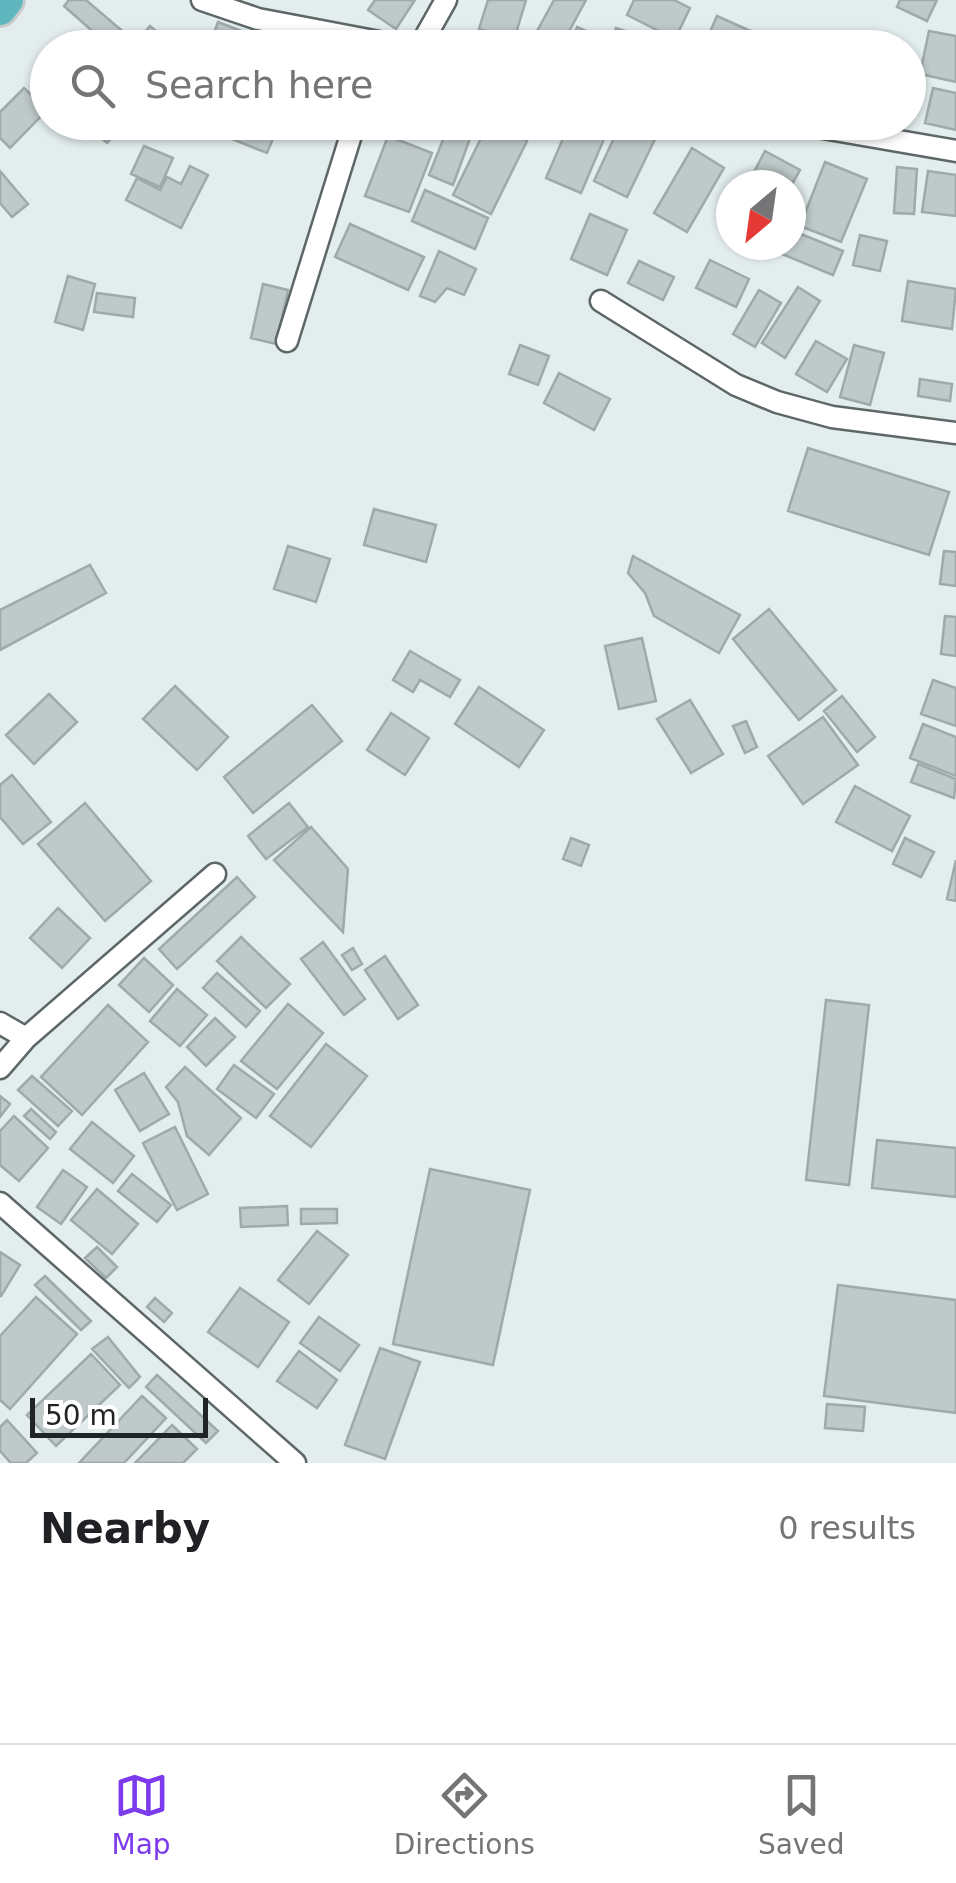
<!DOCTYPE html>
<style>
:root{--surface:#fff;--page:#f2f2f2;--text:#202124;--muted:#757577;--line:#e0e0e0;--accent:#7c3aed}
body{margin:0;font-family:"DejaVu Sans",sans-serif;background:var(--page);color:var(--text)}
.compass{position:absolute;left:716px;top:170px;width:90px;height:90px;border-radius:50%;background:var(--surface);box-shadow:0 2px 8px #0004;rotate:209deg}
.scale{position:absolute;left:30px;bottom:25px;width:178px;box-sizing:border-box;padding-left:10px;border:5px solid #202424;border-top:0;font-size:28px;line-height:35px;white-space:nowrap;color:#202424;-webkit-text-stroke:8px #fff;paint-order:stroke}
.list{margin:0;padding:0;list-style:none}
h2{display:flex;justify-content:space-between;align-items:center;height:130px;margin:0;padding:0 40px;font-size:42px}
h2 small{font-size:32px;font-weight:400;color:var(--muted)}
.icon{flex:none;width:55px;height:55px;fill:none;stroke:currentColor;stroke-width:2;stroke-linecap:round;stroke-linejoin:round}
.map{position:relative;flex:none;width:956px;height:1463px;overflow:hidden}
.search{position:absolute;background:var(--surface);box-shadow:0 2px 8px #0004;left:30px;right:30px;top:30px;height:110px;display:flex;align-items:center;gap:25px;box-sizing:border-box;padding:0 35px;border-radius:55px;color:var(--muted);font-size:38px}
.sheet{height:280px;background:var(--surface)}
nav{display:flex;justify-content:space-around;align-items:center;box-sizing:border-box;height:140px;border-top:2px solid var(--line);background:var(--surface);font-size:28px;color:var(--muted)}
nav a{display:grid;justify-items:center;gap:5px}
nav .on{color:var(--accent)}
.map>svg:first-child{display:block}
.building{fill:#bfc9ca;stroke:#9fa9aa;stroke-width:2.5}
.lines{fill:none;stroke-linecap:round;stroke-linejoin:round}
.minor-casing{stroke:#5d6767;stroke-width:25}
.trunk-casing{stroke:#c9caca;stroke-width:38}
.minor{stroke:#fff;stroke-width:20}
.trunk{stroke:#5fb6be;stroke-width:32}
</style>
<div class="map">
<svg width="956" height="1463" viewBox="0 0 956 1463">
<rect width="100%" height="100%" fill="#e3edee"/>
<path class="building" d="M 69,0 L 86,0 L 121,30 L 108,45 L 64,6 Z
M 375,0 L 415,0 L 396,29 L 368,10 Z
M 488,0 L 526,0 L 514,40 L 479,29 Z
M 554,0 L 586,0 L 561,46 L 536,33 Z
M 634,0 L 674,0 L 690,8 L 675,39 L 627,15 Z
M 900,0 L 937,0 L 927,21 L 897,7 Z
M 717,16 L 755,33 L 749,48 L 703,48 Z
M 218,22 L 257,37 L 254,48 L 233,48 L 212,39 Z
M 150,26 L 176,48 L 131,48 Z
M 577,27 L 609,41 L 606,48 L 569,48 Z
M 616,28 L 670,46 L 670,48 L 609,48 Z
M 929,31 L 956,36 L 956,82 L 920,74 Z
M 860,39 L 892,48 L 857,48 Z
M 24,88 L 47,110 L 10,148 L 0,138 L 0,112 Z
M 933,88 L 956,93 L 956,130 L 925,123 Z
M 83,122 L 125,122 L 107,143 Z
M 239,122 L 280,122 L 267,153 L 232,139 Z
M 425,122 L 443,122 L 438,135 L 422,129 Z
M 450,122 L 476,122 L 453,185 L 429,175 Z
M 489,122 L 527,141 L 491,214 L 453,195 Z
M 570,122 L 609,127 L 581,193 L 546,178 Z
M 621,123 L 655,139 L 627,197 L 594,181 Z
M 388,136 L 432,153 L 409,212 L 365,196 Z
M 144,146 L 173,158 L 160,187 L 131,174 Z
M 692,148 L 724,168 L 687,232 L 654,213 Z
M 765,151 L 800,170 L 791,186 L 747,185 Z
M 825,162 L 867,179 L 841,242 L 800,226 Z
M 190,166 L 208,175 L 181,228 L 126,200 L 137,178 L 160,190 L 167,177 L 181,184 Z
M 897,167 L 917,169 L 914,214 L 894,213 Z
M 0,171 L 28,204 L 12,217 L 0,203 Z
M 928,171 L 956,175 L 956,216 L 922,212 Z
M 425,190 L 488,218 L 475,249 L 412,221 Z
M 590,214 L 627,230 L 607,275 L 571,259 Z
M 350,224 L 424,257 L 408,290 L 335,257 Z
M 791,230 L 843,251 L 833,275 L 782,254 L 785,245 L 791,245 Z
M 860,235 L 887,241 L 880,271 L 853,265 Z
M 439,251 L 476,269 L 464,295 L 447,288 L 435,302 L 420,296 Z
M 710,260 L 749,279 L 736,307 L 696,288 Z
M 639,261 L 674,277 L 663,300 L 628,283 Z
M 68,276 L 95,284 L 83,330 L 55,322 Z
M 908,281 L 956,289 L 952,329 L 902,321 Z
M 263,284 L 288,290 L 276,344 L 251,338 Z
M 798,287 L 820,301 L 785,358 L 762,343 Z
M 759,290 L 781,303 L 755,347 L 733,334 Z
M 97,293 L 135,298 L 133,317 L 94,312 Z
M 816,341 L 847,359 L 827,392 L 796,374 Z
M 520,345 L 549,356 L 538,385 L 509,374 Z
M 854,345 L 884,353 L 870,405 L 840,397 Z
M 559,373 L 610,399 L 594,430 L 544,403 Z
M 920,379 L 952,384 L 950,401 L 918,396 Z
M 808,448 L 949,492 L 929,555 L 788,511 Z
M 374,509 L 436,525 L 426,562 L 364,545 Z
M 288,546 L 330,559 L 316,602 L 274,589 Z
M 944,551 L 956,552 L 956,586 L 940,584 Z
M 633,556 L 740,615 L 719,653 L 654,616 L 645,593 L 628,573 Z
M 90,565 L 106,593 L 0,650 L 0,610 Z
M 769,609 L 836,690 L 799,720 L 733,639 Z
M 945,616 L 956,617 L 956,656 L 941,654 Z
M 642,638 L 656,701 L 619,709 L 605,646 Z
M 410,651 L 460,680 L 450,697 L 420,680 L 413,692 L 393,680 Z
M 933,680 L 956,688 L 956,726 L 921,714 Z
M 175,686 L 228,737 L 197,770 L 143,719 Z
M 479,687 L 544,730 L 519,767 L 455,724 Z
M 49,694 L 77,722 L 34,764 L 6,735 Z
M 842,696 L 875,737 L 857,752 L 824,711 Z
M 690,700 L 723,754 L 691,773 L 657,719 Z
M 312,705 L 342,741 L 253,813 L 224,777 Z
M 391,713 L 429,738 L 405,775 L 367,750 Z
M 823,717 L 858,765 L 803,804 L 768,756 Z
M 746,721 L 757,747 L 745,753 L 733,726 Z
M 923,724 L 956,737 L 956,776 L 910,758 Z
M 918,764 L 956,779 L 954,798 L 911,782 Z
M 12,775 L 51,822 L 23,844 L 0,817 L 0,785 Z
M 855,786 L 910,816 L 892,851 L 836,822 Z
M 85,803 L 151,881 L 105,921 L 38,844 Z
M 289,803 L 308,827 L 266,859 L 248,836 Z
M 311,827 L 348,869 L 343,932 L 274,860 Z
M 571,838 L 589,845 L 581,866 L 563,859 Z
M 905,838 L 934,852 L 921,877 L 893,864 Z
M 956,860 L 956,901 L 947,899 Z
M 237,877 L 255,897 L 177,969 L 159,949 Z
M 58,908 L 90,938 L 62,968 L 30,938 Z
M 241,937 L 290,984 L 266,1008 L 217,961 Z
M 323,942 L 365,999 L 344,1015 L 301,959 Z
M 353,948 L 362,964 L 352,970 L 342,955 Z
M 385,956 L 418,1005 L 398,1019 L 365,970 Z
M 144,958 L 173,985 L 149,1012 L 119,985 Z
M 217,973 L 260,1011 L 246,1027 L 203,988 Z
M 177,989 L 207,1015 L 180,1046 L 150,1021 Z
M 826,1000 L 869,1005 L 849,1185 L 806,1180 Z
M 288,1004 L 323,1033 L 277,1089 L 241,1061 Z
M 108,1005 L 148,1042 L 82,1115 L 41,1077 Z
M 215,1018 L 235,1037 L 206,1066 L 187,1047 Z
M 326,1044 L 367,1076 L 311,1147 L 270,1116 Z
M 234,1065 L 274,1094 L 256,1118 L 217,1089 Z
M 185,1067 L 241,1118 L 209,1155 L 187,1136 L 178,1102 L 166,1087 Z
M 144,1073 L 169,1114 L 140,1131 L 115,1090 Z
M 32,1076 L 72,1111 L 58,1126 L 18,1090 Z
M 0,1096 L 10,1104 L 0,1117 Z
M 31,1109 L 56,1132 L 50,1139 L 24,1116 Z
M 14,1116 L 48,1148 L 19,1181 L 0,1165 L 0,1131 Z
M 92,1122 L 134,1156 L 113,1183 L 70,1149 Z
M 175,1127 L 208,1194 L 177,1210 L 143,1143 Z
M 877,1140 L 956,1148 L 956,1197 L 872,1188 Z
M 430,1169 L 530,1190 L 493,1365 L 393,1344 Z
M 63,1170 L 87,1187 L 61,1224 L 37,1207 Z
M 132,1174 L 171,1205 L 157,1222 L 118,1191 Z
M 97,1189 L 138,1224 L 112,1254 L 71,1220 Z
M 287,1206 L 288,1225 L 241,1227 L 240,1208 Z
M 301,1209 L 337,1209 L 337,1223 L 301,1224 Z
M 317,1231 L 348,1255 L 309,1304 L 278,1280 Z
M 97,1247 L 117,1267 L 106,1278 L 85,1258 Z
M 0,1252 L 20,1265 L 1,1296 L 0,1295 Z
M 45,1276 L 91,1321 L 81,1330 L 35,1285 Z
M 838,1285 L 956,1300 L 956,1413 L 824,1396 Z
M 240,1288 L 289,1322 L 258,1367 L 208,1332 Z
M 36,1297 L 77,1334 L 10,1409 L 0,1400 L 0,1336 Z
M 155,1298 L 172,1313 L 164,1322 L 147,1307 Z
M 319,1317 L 359,1345 L 340,1371 L 300,1343 Z
M 108,1337 L 140,1377 L 129,1388 L 92,1349 Z
M 380,1348 L 420,1362 L 385,1459 L 345,1445 Z
M 299,1351 L 337,1380 L 317,1408 L 277,1381 Z
M 91,1354 L 120,1385 L 56,1446 L 27,1415 Z
M 157,1375 L 218,1431 L 206,1443 L 146,1387 Z
M 142,1396 L 166,1418 L 124,1463 L 79,1463 Z
M 827,1404 L 865,1407 L 863,1431 L 825,1428 Z
M 7,1420 L 37,1453 L 26,1463 L 11,1463 L 0,1451 L 0,1427 Z
M 172,1425 L 197,1449 L 183,1463 L 135,1463 Z"/>
<g class="lines">
<g class="minor-casing">
<path id="minor" d="M 202,0 L 258,19 L 411,48
M 419,48 L 446,0
M 788,122 L 956,151
M 601,301 L 736,385 L 777,402 L 832,417 L 956,433
M 287,341 L 355,122
M 0,1023 L 26,1038
M 0,1068 L 26,1038 L 215,874
M 0,1203 L 295,1463"/>
</g>
<g class="trunk-casing">
<path id="trunk" d="M 0,9 L 7,0"/>
</g>
<use href="#minor" class="minor"/>
<use href="#trunk" class="trunk"/>
</g>
</svg>
<svg class="compass" viewBox="-18 -18 36 36"><path d="M0-13l5 13h-10z" fill="#e53935"/><path d="M0 13l5-13h-10z" fill="#757577"/></svg>
<div class="scale">50 m</div>
<div class="search"><svg class="icon" aria-label="search" viewBox="0 0 24 24"><circle cx="10" cy="10" r="6"/><path d="M15 15l6 6"/></svg>Search here</div>
</div>
<section class="sheet">
<h2>Nearby<small>0 results</small></h2>
<ul class="list">
</ul>
</section>
<nav>
<a class="on"><svg class="icon" aria-label="map" viewBox="0 0 24 24"><path d="M3 6l6-2 6 2 6-2v14l-6 2-6-2-6 2zM9 4v14M15 6v14"/></svg>Map</a>
<a><svg class="icon" aria-label="directions" viewBox="0 0 24 24"><path d="M12 3l9 9-9 9-9-9zM9 14v-3h6M13 9l2 2-2 2"/></svg>Directions</a>
<a><svg class="icon" aria-label="saved" viewBox="0 0 24 24"><path d="M7 4h10v16l-5-4-5 4z"/></svg>Saved</a>
</nav>
